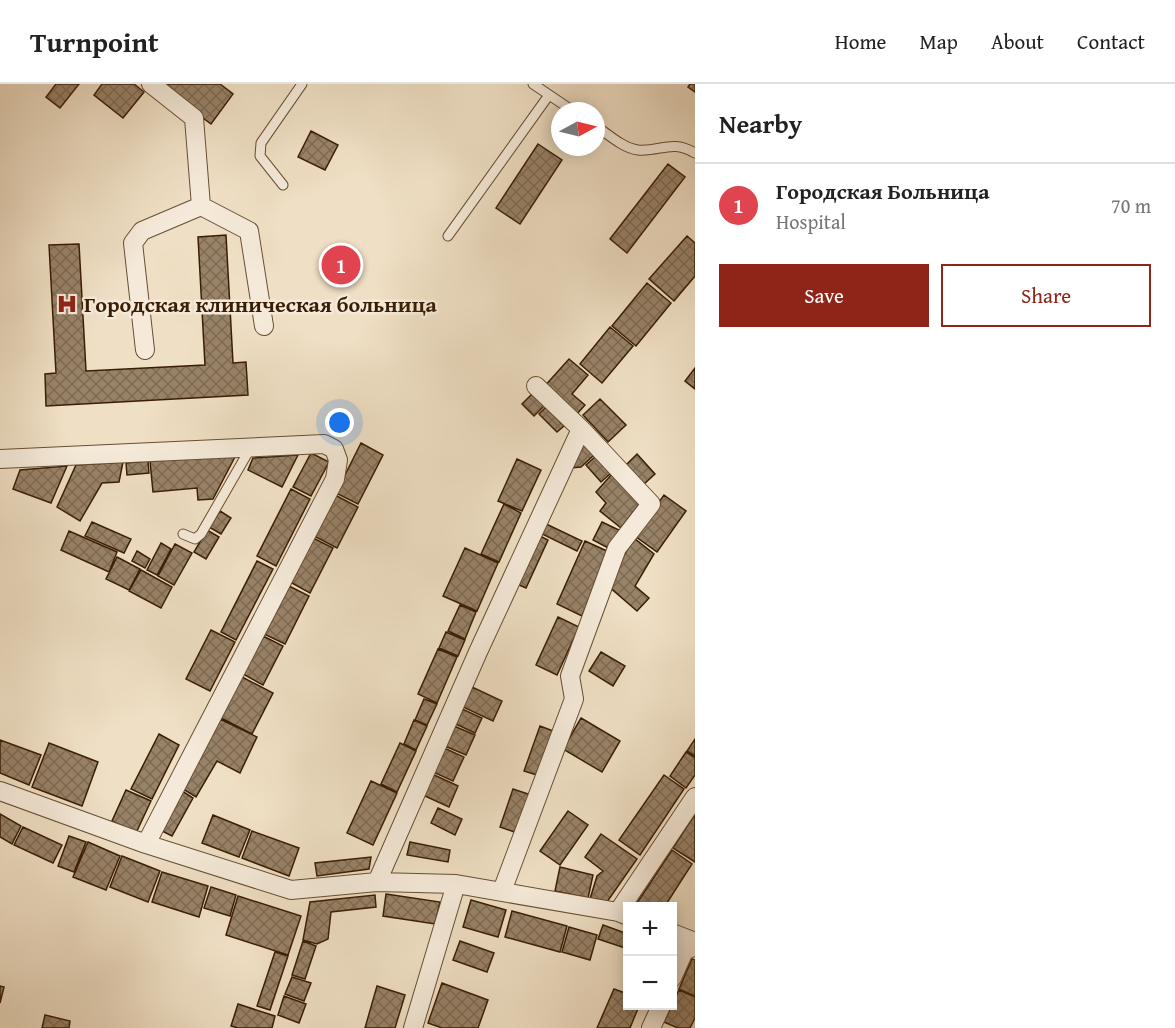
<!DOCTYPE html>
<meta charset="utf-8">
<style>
:root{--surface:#fff;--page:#f2f2f2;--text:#222;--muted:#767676;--line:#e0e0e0;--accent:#8f2418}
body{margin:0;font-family:"Gentium Book Plus",serif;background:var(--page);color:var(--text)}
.controls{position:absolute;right:18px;bottom:18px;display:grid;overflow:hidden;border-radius:0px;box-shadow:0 3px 15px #0003}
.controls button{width:54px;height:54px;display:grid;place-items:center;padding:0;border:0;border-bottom:2px solid var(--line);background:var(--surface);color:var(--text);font:30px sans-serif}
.compass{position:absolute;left:551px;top:18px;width:54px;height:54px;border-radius:50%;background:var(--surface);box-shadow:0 3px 15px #0003;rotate:83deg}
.you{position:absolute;left:340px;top:339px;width:21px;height:21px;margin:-15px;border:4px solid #fff;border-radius:50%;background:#1a73e8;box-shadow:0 0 0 9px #1a73e833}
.badge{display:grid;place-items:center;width:39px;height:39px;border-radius:50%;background:var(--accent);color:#fff;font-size:20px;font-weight:700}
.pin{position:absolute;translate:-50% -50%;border:3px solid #fff;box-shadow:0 2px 6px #0006}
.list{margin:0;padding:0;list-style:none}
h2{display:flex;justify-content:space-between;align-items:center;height:78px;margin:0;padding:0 24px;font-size:26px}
h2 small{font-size:20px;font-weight:400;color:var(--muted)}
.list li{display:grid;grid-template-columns:39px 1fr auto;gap:18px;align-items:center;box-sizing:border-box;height:84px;padding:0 24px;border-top:2px solid var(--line)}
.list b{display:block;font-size:22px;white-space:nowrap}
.list p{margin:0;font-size:20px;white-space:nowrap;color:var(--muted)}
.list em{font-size:20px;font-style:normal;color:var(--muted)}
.actions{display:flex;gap:12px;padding:18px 24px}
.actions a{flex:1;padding:14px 0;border:2px solid var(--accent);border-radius:0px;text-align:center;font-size:21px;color:var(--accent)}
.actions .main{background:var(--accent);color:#fff}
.map{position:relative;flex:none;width:695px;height:944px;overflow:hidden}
header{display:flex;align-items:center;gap:36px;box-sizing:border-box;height:84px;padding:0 30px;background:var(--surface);border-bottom:2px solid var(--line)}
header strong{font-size:28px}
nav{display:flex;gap:33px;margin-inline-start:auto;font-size:21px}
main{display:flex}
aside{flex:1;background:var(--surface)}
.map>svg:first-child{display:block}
.building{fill:url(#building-cross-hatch);stroke:#3a1e04;stroke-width:1.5}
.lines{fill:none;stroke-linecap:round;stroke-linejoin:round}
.lane-casing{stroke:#674e34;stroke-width:11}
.street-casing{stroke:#674e34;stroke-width:20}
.lane{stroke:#f5ead9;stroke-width:9}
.street{stroke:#f5ead9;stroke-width:18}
.labels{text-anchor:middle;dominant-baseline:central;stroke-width:5;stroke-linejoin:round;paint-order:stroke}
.poi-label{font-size:22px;font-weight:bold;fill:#3a1e04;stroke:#f5ead9;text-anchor:start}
</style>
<header>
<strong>Turnpoint</strong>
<nav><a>Home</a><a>Map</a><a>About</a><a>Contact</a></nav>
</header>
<main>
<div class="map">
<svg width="695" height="944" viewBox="0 0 695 944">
<defs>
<pattern id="building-cross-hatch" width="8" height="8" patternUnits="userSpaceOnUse" patternTransform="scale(1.5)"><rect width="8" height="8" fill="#988268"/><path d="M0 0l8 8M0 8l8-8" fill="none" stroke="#7d6a53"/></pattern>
</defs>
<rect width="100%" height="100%" fill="#efdfc4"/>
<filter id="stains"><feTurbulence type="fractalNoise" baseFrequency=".00333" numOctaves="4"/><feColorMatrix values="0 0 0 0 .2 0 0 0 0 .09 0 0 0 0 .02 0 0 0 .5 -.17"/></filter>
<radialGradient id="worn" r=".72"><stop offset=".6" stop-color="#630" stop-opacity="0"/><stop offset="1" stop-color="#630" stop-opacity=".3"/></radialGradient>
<path class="building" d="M 56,0 L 79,0 L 60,24 L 46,13 Z
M 102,0 L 134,0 L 144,8 L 123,34 L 94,11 Z
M 163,0 L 220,0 L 233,10 L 211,40 L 161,3 Z
M 690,0 L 695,0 L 695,8 L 688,3 Z
M 311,47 L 338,61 L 325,86 L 298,73 Z
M 538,60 L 562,76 L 520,140 L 496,124 Z
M 668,80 L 685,93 L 627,169 L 610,155 Z
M 226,151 L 233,279 L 246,278 L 248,311 L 46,322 L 45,290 L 56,289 L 49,161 L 79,160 L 86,287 L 205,281 L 198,153 Z
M 687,152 L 695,159 L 695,192 L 674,217 L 649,195 Z
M 647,199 L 671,219 L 636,262 L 612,242 Z
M 610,243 L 633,262 L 602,299 L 580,280 Z
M 569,275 L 588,291 L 572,310 L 585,321 L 576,331 L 543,304 Z
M 695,284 L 695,305 L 685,297 Z
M 532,310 L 544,322 L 534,332 L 522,320 Z
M 600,315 L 626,341 L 608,358 L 583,331 Z
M 546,323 L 564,342 L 557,348 L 539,330 Z
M 582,358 L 594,371 L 581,383 L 571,384 Z
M 361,359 L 383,371 L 358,420 L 336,409 Z
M 311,369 L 329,378 L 311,412 L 293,403 Z
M 637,370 L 655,390 L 643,401 L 625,382 Z
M 236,371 L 213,415 L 198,416 L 197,404 L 153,408 L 150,377 Z
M 298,371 L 282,403 L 248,386 L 253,374 Z
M 596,372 L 611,389 L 601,398 L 586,381 Z
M 517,375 L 541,386 L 522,427 L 498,417 Z
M 148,377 L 149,389 L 127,391 L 126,379 Z
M 123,378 L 119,398 L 102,399 L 80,437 L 57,423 L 76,381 Z
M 67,382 L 51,419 L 13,405 L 20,386 Z
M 612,390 L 640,419 L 621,444 L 600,427 L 606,419 L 596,408 Z
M 291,405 L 310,415 L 276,482 L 257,472 Z
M 335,411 L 358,423 L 337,464 L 314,452 Z
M 664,411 L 686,427 L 657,468 L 635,452 Z
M 504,420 L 521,429 L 499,478 L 481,470 Z
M 220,427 L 231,434 L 221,450 L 209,443 Z
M 92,438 L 131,455 L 124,469 L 85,452 Z
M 602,438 L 619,446 L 610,465 L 593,456 Z
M 544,439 L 582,457 L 577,467 L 540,449 Z
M 207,446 L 219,453 L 206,475 L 194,468 Z
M 69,447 L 117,468 L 109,488 L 61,466 Z
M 538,451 L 548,456 L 526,504 L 517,500 Z
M 313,454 L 333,464 L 310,509 L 290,498 Z
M 634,454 L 654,470 L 635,502 L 649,514 L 637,527 L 607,501 Z
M 585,457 L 609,468 L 582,532 L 557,520 Z
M 161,459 L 171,465 L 157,491 L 147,486 Z
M 175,460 L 192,469 L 174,501 L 158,492 Z
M 465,464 L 498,479 L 477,527 L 443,512 Z
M 137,467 L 150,475 L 145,484 L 132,477 Z
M 117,473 L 140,485 L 129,506 L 106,495 Z
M 257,477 L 273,485 L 236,556 L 221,548 Z
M 141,486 L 172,503 L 161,524 L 129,507 Z
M 289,502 L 309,512 L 285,560 L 264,550 Z
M 460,521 L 476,528 L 465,555 L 448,547 Z
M 558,533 L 579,543 L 557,591 L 536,581 Z
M 211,546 L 235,558 L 210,607 L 186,595 Z
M 446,548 L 465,556 L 458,572 L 439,564 Z
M 263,552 L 283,562 L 263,601 L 243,590 Z
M 438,565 L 457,573 L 437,619 L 418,610 Z
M 601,568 L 625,582 L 613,602 L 589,587 Z
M 242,593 L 273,609 L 252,650 L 221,634 Z
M 472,603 L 502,617 L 493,637 L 463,623 Z
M 424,615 L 437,620 L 427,641 L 415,636 Z
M 462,625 L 482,634 L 475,649 L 456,640 Z
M 581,634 L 620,657 L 602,688 L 563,665 Z
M 220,635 L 257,653 L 240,689 L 217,677 L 196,713 L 183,705 Z
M 414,636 L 427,642 L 416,666 L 404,660 Z
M 454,642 L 475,651 L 466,671 L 445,662 Z
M 540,642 L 553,647 L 537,691 L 524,687 Z
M 159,650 L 179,661 L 152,715 L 131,705 Z
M 695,655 L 695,672 L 687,667 Z
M 0,656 L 41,671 L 29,701 L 0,689 Z
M 49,659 L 98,678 L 82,722 L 32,703 Z
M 400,659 L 416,667 L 397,708 L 381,700 Z
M 444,664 L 464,673 L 453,697 L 433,688 Z
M 686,668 L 695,674 L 695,691 L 686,704 L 670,692 Z
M 432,690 L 458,702 L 449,723 L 423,711 Z
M 664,691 L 684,705 L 640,771 L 619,756 Z
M 371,697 L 397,709 L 373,761 L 347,749 Z
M 513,705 L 531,711 L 517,749 L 500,743 Z
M 126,706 L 151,717 L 136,749 L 112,737 Z
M 182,707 L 193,714 L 172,752 L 160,746 Z
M 438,724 L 462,735 L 455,751 L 431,739 Z
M 568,727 L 588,741 L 560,781 L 540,767 Z
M 0,730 L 21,742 L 12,760 L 0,753 Z
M 695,730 L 695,778 L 673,764 Z
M 213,731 L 250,746 L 239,773 L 202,759 Z
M 23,743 L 62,761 L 53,779 L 14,761 Z
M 252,747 L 299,764 L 289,792 L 242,774 Z
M 601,750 L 637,775 L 607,818 L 590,815 L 597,792 L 603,787 L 585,773 Z
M 69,752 L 86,758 L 74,788 L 58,782 Z
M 88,758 L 120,772 L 106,806 L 73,793 Z
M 410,758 L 450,766 L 448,778 L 407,771 Z
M 672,766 L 692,780 L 665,822 L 635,822 Z
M 122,772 L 160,787 L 148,818 L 110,803 Z
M 371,773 L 369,785 L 317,792 L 315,779 Z
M 560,783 L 593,791 L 588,814 L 555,807 Z
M 162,788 L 208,802 L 199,833 L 152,818 Z
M 211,803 L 236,811 L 230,832 L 204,824 Z
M 386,810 L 440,818 L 435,840 L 383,832 Z
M 375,811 L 376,823 L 331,828 L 328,855 L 317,860 L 303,856 L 310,818 Z
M 238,812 L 301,832 L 288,871 L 226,851 Z
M 471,816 L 506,826 L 498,853 L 463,843 Z
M 512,827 L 567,842 L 560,868 L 505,853 Z
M 603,841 L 628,850 L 628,865 L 598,855 Z
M 569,843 L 597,851 L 590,876 L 562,868 Z
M 303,857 L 316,862 L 305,895 L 292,891 Z
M 460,857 L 494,869 L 487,888 L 453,876 Z
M 275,868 L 288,872 L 270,926 L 257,922 Z
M 692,875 L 695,876 L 695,912 L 679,905 Z
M 292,893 L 311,899 L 304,917 L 285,910 Z
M 442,899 L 488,916 L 478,944 L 442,944 L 428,939 Z
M 0,902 L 4,903 L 0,919 Z
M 377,902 L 405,911 L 395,944 L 365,944 Z
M 614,905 L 628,910 L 628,922 L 639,922 L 630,944 L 597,944 Z
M 679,906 L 695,913 L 695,934 L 690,944 L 678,944 L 664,938 Z
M 284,912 L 306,920 L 299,939 L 278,931 Z
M 238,920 L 275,932 L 272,944 L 238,944 L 231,942 Z
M 45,931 L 70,937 L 69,944 L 42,944 Z"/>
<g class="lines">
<g class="lane-casing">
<path id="lane" d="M 533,0 L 573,27
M 596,42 C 609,51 623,64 638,66 C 661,68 671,55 695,69
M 283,101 L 260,72 L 261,59 L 302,0
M 448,152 L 549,11
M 183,450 L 195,455 L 201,450 L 251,363"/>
</g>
<g class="street-casing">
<path id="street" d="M 151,0 L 194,34 L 201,122 L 249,147 L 264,242
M 145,266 L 133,159 L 142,147 L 201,122
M 0,375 L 324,360 L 334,365 L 338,376 L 335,395 L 146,760
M 0,707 L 146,760 L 291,806 L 377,798 L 456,800 L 618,828 L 628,832
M 377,798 L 478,568 L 581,345
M 502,807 L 574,615 L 570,592 L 617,464 L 651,420 L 581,345 L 536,302
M 618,828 L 695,713
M 672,849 L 695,858
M 672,894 L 684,867 L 695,862
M 413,944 L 456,800
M 651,944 L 661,922"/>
</g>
<use href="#lane" class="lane"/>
<use href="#street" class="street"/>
</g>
<defs>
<g id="hospital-bare" transform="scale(1.62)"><path d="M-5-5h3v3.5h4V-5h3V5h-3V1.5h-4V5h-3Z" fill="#8f2418" stroke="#f5ead9" stroke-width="2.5" paint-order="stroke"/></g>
</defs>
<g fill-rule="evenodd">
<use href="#hospital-bare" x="67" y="220"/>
</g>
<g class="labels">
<g class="poi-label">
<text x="84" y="220">Городская клиническая больница</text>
</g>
</g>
<rect width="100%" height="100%" filter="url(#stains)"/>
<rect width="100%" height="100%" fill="url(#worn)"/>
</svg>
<div class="controls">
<button>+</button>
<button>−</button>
</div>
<svg class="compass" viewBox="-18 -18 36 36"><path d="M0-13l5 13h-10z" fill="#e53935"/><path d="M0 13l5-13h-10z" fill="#767676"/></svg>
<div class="you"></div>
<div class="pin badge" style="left:341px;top:181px;background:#e0444e">1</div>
</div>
<aside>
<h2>Nearby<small></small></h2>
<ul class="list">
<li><span class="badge" style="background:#e0444e">1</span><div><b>Городская Больница</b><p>Hospital</p></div><em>70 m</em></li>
</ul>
<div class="actions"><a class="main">Save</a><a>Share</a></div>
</aside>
</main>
